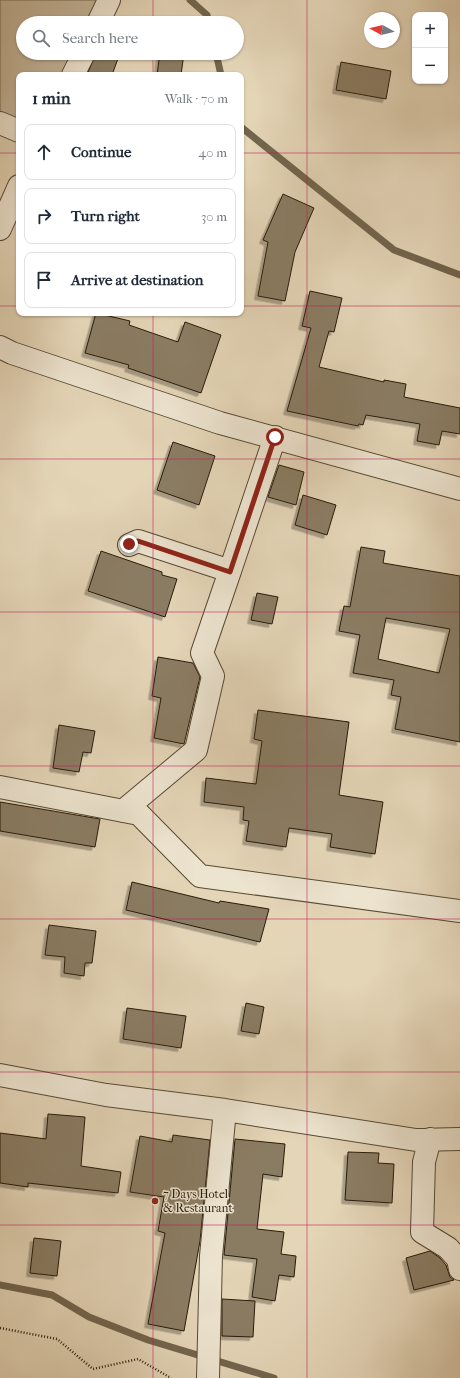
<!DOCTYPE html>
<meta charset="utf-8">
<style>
:root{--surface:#fff;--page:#f6f6f7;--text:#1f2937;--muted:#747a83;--line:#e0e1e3}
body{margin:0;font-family:"IM FELL French Canon",serif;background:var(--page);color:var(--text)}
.controls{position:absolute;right:12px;top:12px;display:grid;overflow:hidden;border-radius:8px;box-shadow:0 1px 3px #0004}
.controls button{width:36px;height:36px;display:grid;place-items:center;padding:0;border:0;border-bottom:1px solid var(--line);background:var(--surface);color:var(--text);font:20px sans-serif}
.compass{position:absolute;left:364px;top:12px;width:36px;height:36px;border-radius:50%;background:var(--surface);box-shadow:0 1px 3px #0004;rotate:278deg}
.stop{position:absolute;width:12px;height:12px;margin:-9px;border:3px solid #8f2418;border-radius:50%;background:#fff}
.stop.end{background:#8f2418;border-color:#fff;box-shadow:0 1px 4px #0008}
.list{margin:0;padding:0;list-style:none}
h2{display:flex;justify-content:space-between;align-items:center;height:52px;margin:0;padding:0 16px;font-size:17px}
h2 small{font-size:13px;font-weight:400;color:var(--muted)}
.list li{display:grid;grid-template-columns:26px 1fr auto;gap:12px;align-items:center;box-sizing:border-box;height:56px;margin:0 8px 8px;padding:0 8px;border:1px solid var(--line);border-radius:8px}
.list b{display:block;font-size:15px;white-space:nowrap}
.list em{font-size:13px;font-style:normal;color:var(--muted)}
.icon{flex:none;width:22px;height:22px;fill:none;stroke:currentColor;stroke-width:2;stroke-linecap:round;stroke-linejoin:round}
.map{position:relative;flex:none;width:460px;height:1378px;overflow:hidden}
.search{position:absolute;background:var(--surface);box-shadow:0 1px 3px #0004;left:16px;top:16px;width:228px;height:44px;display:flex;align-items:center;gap:10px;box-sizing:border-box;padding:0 14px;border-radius:22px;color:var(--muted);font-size:15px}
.panel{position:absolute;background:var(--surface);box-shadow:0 1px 3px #0004;left:16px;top:72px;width:228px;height:244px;border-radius:8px}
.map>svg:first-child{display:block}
.green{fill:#c4b599;stroke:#766851}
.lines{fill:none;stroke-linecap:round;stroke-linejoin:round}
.stream{stroke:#72654e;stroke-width:7}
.building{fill:#8a7c63;stroke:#281b09;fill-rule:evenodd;filter:url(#shadow)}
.minor-casing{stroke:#574a34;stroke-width:24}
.path{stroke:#281b09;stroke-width:2.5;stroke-dasharray:1 2;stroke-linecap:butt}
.minor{stroke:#ede4d0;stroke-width:22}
.route{stroke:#8f2418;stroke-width:5}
.grid{fill:none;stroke:#c2185b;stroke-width:1;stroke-opacity:0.55}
.poi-dot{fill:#8f2418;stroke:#ede4d0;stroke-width:1.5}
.labels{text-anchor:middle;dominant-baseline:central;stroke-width:3;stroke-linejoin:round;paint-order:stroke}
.poi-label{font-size:12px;fill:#281b09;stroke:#ede4d0;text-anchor:start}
</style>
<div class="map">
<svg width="460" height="1378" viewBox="0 0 460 1378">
<defs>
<filter id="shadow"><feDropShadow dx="-3.5" dy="3.5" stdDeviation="0" flood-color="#0004"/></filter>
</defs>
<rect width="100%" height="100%" fill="#e4d5b7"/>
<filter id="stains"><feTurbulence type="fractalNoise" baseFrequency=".005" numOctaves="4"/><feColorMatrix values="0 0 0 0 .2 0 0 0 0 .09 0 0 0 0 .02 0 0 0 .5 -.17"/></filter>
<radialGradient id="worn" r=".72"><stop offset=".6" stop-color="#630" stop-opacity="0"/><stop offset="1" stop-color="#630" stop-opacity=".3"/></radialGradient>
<path class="green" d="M 0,0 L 109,0 L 98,23 L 23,23 L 23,53 L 84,53 L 73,75 L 19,75 L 19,131 L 0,123 Z"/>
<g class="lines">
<path class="stream" d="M 190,0 L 207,15 L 209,23
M 216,53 L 221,75
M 241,127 L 394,250 L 460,275
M 0,1285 L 52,1295 L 89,1317 L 148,1340 L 274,1378"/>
</g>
<path class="building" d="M 96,53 L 120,53 L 112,75 L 87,75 Z
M 160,53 L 184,53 L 181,75 L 157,75 Z
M 341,62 L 391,71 L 386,99 L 336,90 Z
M 283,194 L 314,208 L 295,252 L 285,301 L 258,296 L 268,242 L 263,240 Z
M 310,291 L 342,298 L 334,332 L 329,331 L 319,367 L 384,382 L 384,380 L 406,384 L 404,397 L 460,408 L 460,434 L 442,431 L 439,445 L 417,441 L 420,424 L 366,415 L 363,425 L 359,424 L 358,426 L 287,411 L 311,328 L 302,326 Z
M 96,313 L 130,321 L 129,325 L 178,342 L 185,322 L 221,335 L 201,393 L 128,368 L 129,365 L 85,353 Z
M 173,442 L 215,456 L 199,505 L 157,490 Z
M 279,465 L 304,472 L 296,505 L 268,497 Z
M 303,495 L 336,505 L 327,535 L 295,525 Z
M 361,547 L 385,551 L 383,563 L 460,576 L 460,742 L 395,729 L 401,697 L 391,695 L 394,680 L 353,673 L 360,635 L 339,631 L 344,606 L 350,607 ZM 386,618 L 450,629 L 439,673 L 378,659 Z
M 101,551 L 162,572 L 162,575 L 177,579 L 165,617 L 88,591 Z
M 257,593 L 278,597 L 272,624 L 251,620 Z
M 158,657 L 193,663 L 200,677 L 184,744 L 154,738 L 161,698 L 152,696 Z
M 258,710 L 349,722 L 339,795 L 383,802 L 375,854 L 330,847 L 332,834 L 289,828 L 286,847 L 246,841 L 249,821 L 243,820 L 244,807 L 204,802 L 206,778 L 256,784 L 262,741 L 254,739 Z
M 59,725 L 95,731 L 91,753 L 83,752 L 79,772 L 53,768 Z
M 0,802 L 100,819 L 95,847 L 0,831 Z
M 132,882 L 219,903 L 220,901 L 269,909 L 260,942 L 126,910 Z
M 49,925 L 96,931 L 92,963 L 85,963 L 84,976 L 64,973 L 65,957 L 45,955 Z
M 246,1003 L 264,1007 L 259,1034 L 241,1031 Z
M 127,1008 L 186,1016 L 181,1048 L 123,1039 Z
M 48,1114 L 85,1117 L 81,1166 L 121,1172 L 118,1193 L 28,1183 L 28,1187 L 0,1183 L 0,1133 L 46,1139 Z
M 173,1135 L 210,1140 L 200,1241 L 184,1331 L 148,1324 L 165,1233 L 158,1231 L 164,1197 L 130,1192 L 140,1136 L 172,1142 Z
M 235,1139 L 285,1144 L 282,1177 L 263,1174 L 257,1229 L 284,1232 L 281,1254 L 296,1256 L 294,1277 L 279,1275 L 275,1301 L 252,1297 L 257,1259 L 224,1255 Z
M 348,1152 L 379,1153 L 378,1163 L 394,1164 L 392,1203 L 345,1200 Z
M 34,1238 L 61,1241 L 57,1276 L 30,1273 Z
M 430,1251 L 440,1258 L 446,1265 L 450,1277 L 454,1280 L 414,1290 L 406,1258 Z
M 222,1299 L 255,1301 L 253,1337 L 222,1336 Z"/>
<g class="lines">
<g class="minor-casing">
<path id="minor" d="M 98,23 L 109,0
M 73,75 L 84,53
M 0,123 L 19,131
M 0,229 L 19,186
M 0,347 L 12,353 L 220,423 L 460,489
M 129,545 L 138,541 L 230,571 L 275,437
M 0,787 L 139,814 L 200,876 L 460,911
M 123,811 L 196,750 L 213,676 L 202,653 L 230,571
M 0,1075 L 106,1095 L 225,1110 L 416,1140 L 460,1139
M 430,1139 L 424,1162 L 422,1232 L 448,1248 L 458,1259 L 460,1269
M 208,1378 L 211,1256 L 225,1110"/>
</g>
<path class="path" d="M 0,1328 L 57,1339 L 93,1369 L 138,1359 L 171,1378"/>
<use href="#minor" class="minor"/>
</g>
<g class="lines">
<path class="route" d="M 129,544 L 138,541 L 230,572 L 275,437"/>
</g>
<path class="grid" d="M 153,0 L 153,23M 307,0 L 307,1378M 153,53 L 153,75M 0,153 L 19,153M 241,153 L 460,153M 0,306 L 19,306M 241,306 L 460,306M 153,313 L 153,1378M 0,459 L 460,459M 0,612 L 460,612M 0,766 L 460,766M 0,919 L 460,919M 0,1072 L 460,1072M 0,1225 L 460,1225"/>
<circle class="poi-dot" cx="155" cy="1201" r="4"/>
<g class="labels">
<g class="poi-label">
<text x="163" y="1194">7 Days Hotel<tspan x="163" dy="14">&amp; Restaurant</tspan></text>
</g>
</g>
<rect width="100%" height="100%" filter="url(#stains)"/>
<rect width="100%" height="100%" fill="url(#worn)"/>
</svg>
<div class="controls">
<button>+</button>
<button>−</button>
</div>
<svg class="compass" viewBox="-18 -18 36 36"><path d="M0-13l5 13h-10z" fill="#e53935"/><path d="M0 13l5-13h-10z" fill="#747a83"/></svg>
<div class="stop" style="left:275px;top:437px"></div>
<div class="stop end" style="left:129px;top:544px"></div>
<div class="search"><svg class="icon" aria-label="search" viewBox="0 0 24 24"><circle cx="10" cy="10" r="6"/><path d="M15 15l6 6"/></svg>Search here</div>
<section class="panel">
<h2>1 min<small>Walk · 70 m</small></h2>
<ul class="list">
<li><svg class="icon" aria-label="ahead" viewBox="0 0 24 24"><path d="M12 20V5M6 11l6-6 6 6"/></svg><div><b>Continue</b></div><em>40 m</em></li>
<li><svg class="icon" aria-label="right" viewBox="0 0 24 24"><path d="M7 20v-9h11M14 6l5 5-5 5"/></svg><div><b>Turn right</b></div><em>30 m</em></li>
<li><svg class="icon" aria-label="arrive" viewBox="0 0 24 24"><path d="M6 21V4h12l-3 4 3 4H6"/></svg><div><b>Arrive at destination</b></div></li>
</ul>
</section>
</div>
